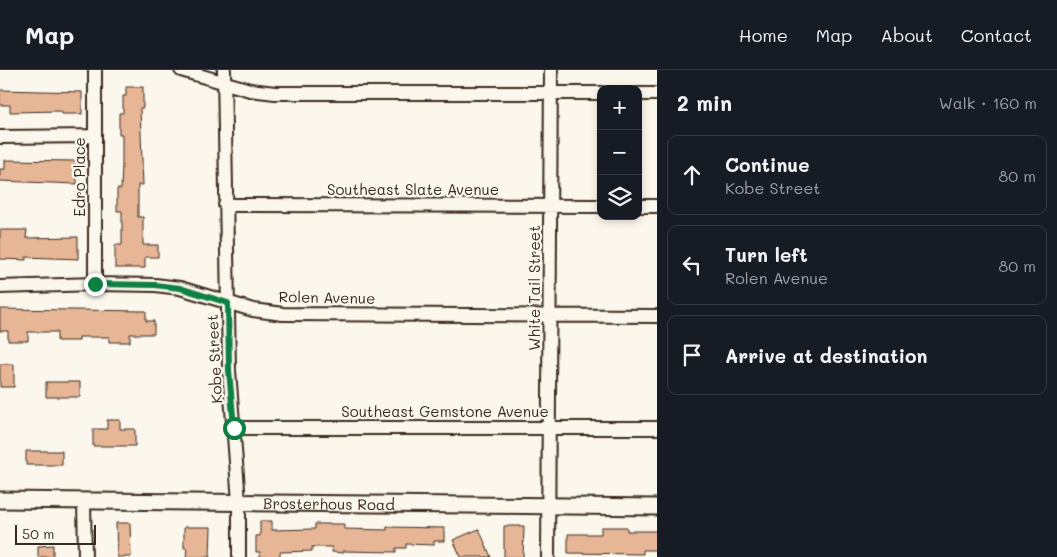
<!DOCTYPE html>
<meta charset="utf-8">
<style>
:root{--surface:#171b24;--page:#242831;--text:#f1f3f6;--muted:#9ea1a6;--line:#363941}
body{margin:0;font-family:Mali,sans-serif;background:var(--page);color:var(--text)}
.controls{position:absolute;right:15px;top:15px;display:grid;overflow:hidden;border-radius:10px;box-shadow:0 2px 8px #0003}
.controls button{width:45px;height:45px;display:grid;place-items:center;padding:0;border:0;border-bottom:1px solid var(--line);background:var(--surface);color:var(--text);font:25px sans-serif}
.scale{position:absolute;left:15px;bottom:12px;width:81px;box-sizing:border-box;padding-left:5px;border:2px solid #3b2a1e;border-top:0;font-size:14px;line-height:18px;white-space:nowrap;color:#3b2a1e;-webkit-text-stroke:4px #fbf7ec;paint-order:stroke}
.stop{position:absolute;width:15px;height:15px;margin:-11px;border:4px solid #0b8043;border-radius:50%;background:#fff}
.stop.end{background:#0b8043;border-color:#fff;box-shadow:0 1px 5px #0008}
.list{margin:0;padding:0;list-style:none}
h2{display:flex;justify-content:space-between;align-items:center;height:65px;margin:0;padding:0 20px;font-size:21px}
h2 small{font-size:16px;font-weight:400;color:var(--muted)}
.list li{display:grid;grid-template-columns:32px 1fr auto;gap:15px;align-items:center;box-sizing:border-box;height:80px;margin:0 10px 10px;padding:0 10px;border:1px solid var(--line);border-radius:10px}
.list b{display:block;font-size:19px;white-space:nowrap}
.list p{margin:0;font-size:16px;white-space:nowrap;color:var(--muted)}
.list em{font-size:16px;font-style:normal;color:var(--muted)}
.icon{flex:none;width:28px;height:28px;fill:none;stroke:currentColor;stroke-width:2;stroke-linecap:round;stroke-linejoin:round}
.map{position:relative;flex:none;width:657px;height:487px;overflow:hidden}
header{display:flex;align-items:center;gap:30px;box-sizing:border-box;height:70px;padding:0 25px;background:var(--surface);border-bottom:1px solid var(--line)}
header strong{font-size:24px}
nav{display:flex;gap:28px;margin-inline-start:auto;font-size:18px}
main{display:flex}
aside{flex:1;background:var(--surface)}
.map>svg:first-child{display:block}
.building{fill:#e6b697;stroke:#3b2a1e}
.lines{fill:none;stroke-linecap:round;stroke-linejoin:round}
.minor-casing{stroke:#3b2a1e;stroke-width:16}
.tertiary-casing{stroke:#3b2a1e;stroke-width:19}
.minor{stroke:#fbf7ec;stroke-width:12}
.tertiary{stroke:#fbf7ec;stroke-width:15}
.route{stroke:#0b8043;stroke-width:6}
.labels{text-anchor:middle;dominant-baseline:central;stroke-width:4.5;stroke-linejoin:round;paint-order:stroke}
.street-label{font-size:15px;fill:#3b2a1e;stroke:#fbf7ec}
</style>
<header>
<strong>Map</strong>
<nav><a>Home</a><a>Map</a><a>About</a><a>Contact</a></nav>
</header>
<main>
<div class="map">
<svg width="657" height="487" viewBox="0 0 657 487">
<rect width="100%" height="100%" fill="#fbf7ec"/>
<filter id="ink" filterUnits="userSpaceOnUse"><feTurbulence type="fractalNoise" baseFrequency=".02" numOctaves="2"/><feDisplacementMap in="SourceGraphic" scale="10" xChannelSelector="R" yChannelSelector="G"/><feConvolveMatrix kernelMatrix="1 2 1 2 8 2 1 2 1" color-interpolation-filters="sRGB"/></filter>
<g filter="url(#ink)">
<path class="building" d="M 126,17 L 143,17 L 143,38 L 140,38 L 143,115 L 138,115 L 138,147 L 143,147 L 143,175 L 158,175 L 158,187 L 145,187 L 145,198 L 115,198 L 115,175 L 122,175 L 122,141 L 117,141 L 117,119 L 121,119 L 122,95 L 122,64 L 119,64 L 119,43 L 123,43 L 123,26 L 126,26 Z
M 0,20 L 82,22 L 82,44 L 62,44 L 62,41 L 10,42 L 10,35 L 0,35 Z
M 5,90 L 77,91 L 77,114 L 0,111 L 0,99 L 5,99 Z
M 0,160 L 27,160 L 26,168 L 78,167 L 78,189 L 26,187 L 26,190 L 0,189 Z
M 0,239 L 146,241 L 146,251 L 154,251 L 154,264 L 130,264 L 130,272 L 109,272 L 109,267 L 79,267 L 79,271 L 57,271 L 57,262 L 28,262 L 28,271 L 8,271 L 8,261 L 0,261 Z
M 0,294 L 14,294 L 14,317 L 0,317 Z
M 46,312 L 80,312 L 80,327 L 46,327 Z
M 107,350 L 120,350 L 120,359 L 135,359 L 135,376 L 93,376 L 93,359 L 107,359 Z
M 26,381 L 62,381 L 62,395 L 26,395 Z
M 260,451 L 272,451 L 272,460 L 315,459 L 315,454 L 344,454 L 344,459 L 387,460 L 387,457 L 444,458 L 444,471 L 434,471 L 434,475 L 406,474 L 406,478 L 396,478 L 396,482 L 343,481 L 343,483 L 332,482 L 332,477 L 312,477 L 312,481 L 280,482 L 280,487 L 260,487 L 260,482 L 256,482 L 256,466 L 260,466 Z
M 116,453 L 130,453 L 131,487 L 117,487 Z
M 504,456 L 524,456 L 523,487 L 504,487 Z
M 184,457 L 211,457 L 210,487 L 186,487 L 187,478 L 184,478 Z
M 601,457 L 627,457 L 627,461 L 657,461 L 657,480 L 643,480 L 643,484 L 568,483 L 568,464 L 601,464 Z
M 479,459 L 491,487 L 461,487 L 453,470 Z
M 53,475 L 53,487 L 38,487 L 38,476 Z"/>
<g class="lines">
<g class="minor-casing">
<path id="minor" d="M 181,0 L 250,20 L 275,23 L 601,23
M 224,0 L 229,300 L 239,432 L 239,487
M 638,24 L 657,24
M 0,67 L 95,66
M 225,135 L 601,136
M 638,136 L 657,136
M 95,214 L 95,0
M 0,217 L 95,214 L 155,215 L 180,218 L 253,240 L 283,244 L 657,246
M 234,358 L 657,358
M 84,431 L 85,487
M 548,487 L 551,0"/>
</g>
<g class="tertiary-casing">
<g id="tertiary">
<path id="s1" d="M 0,430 L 657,437"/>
</g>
</g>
<use href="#minor" class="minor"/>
<use href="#tertiary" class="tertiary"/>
</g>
</g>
<g class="lines" filter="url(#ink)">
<path class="route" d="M 95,214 L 155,215 L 180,218 L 228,233 L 229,300 L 234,358"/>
</g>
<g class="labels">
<g class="street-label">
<text transform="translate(79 107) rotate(-90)">Edro Place</text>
<text x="413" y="119">Southeast Slate Avenue</text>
<text transform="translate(534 218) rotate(-90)">White Tail Street</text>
<text transform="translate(327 227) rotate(1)">Rolen Avenue</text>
<text transform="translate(214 289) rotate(-93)">Kobe Street</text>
<text x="445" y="341">Southeast Gemstone Avenue</text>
<text stroke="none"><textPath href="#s1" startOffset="329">Brosterhous Road</textPath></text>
</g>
</g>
</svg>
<div class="controls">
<button>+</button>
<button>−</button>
<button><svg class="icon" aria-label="layers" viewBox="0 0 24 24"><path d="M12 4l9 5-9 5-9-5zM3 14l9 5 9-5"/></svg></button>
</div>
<div class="scale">50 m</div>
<div class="stop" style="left:234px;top:358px"></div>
<div class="stop end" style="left:95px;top:214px"></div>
</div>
<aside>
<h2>2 min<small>Walk · 160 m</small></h2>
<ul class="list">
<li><svg class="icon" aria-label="ahead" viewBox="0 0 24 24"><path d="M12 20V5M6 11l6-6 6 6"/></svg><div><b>Continue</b><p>Kobe Street</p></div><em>80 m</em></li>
<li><svg class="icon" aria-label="left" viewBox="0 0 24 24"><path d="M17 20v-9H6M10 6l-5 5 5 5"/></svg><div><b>Turn left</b><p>Rolen Avenue</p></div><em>80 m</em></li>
<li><svg class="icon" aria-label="arrive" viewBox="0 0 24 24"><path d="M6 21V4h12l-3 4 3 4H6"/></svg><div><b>Arrive at destination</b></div></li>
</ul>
</aside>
</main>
